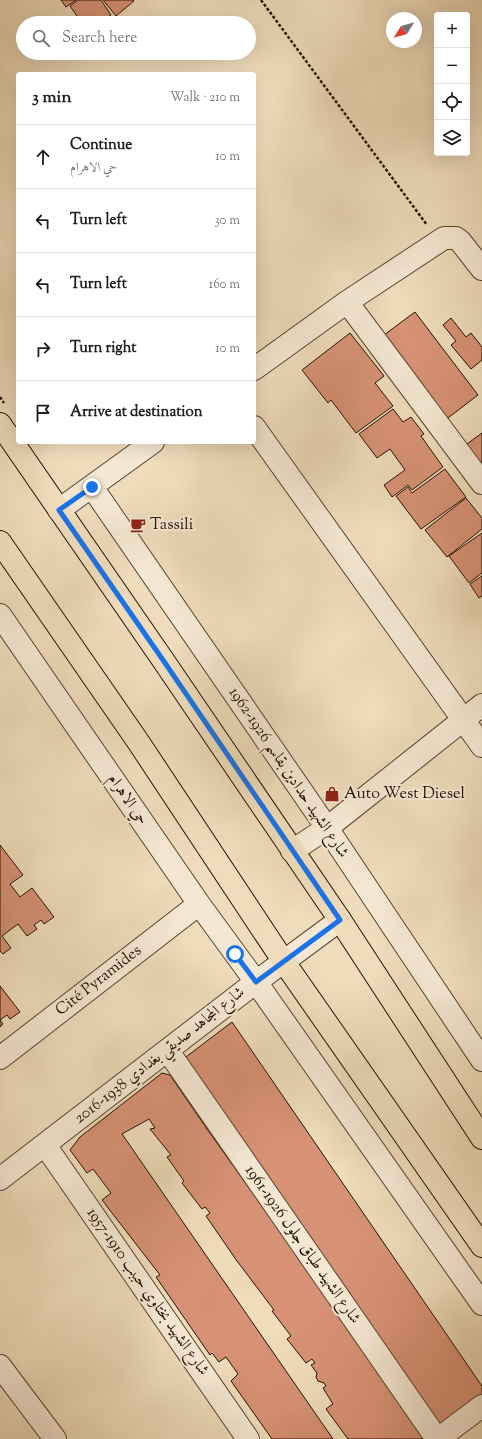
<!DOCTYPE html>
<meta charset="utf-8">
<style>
:root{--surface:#fff;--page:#f6f6f6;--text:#202124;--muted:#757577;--line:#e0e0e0}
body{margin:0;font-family:"Sorts Mill Goudy",Amiri,serif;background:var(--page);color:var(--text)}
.controls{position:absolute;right:12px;top:12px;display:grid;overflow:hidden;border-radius:4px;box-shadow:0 4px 16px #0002}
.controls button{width:36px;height:36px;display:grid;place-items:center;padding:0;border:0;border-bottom:1px solid var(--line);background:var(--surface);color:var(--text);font:20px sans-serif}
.compass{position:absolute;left:386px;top:12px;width:36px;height:36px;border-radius:50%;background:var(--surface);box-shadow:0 4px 16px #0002;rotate:233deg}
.stop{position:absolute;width:12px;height:12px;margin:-9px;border:3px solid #1a73e8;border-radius:50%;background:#fff}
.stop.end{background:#1a73e8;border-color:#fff;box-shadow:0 1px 4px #0008}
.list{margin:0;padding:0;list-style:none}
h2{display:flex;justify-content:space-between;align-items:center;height:52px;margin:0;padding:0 16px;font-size:17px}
h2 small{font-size:13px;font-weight:400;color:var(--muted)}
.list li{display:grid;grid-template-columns:26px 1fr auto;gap:12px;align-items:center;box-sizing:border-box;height:64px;padding:0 16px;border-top:1px solid var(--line)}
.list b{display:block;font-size:15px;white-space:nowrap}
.list p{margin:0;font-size:13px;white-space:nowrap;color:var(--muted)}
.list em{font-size:13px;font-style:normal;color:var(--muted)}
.icon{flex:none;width:22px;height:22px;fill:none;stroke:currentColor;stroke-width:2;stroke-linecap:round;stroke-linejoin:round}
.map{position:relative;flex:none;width:482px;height:1439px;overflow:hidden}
.search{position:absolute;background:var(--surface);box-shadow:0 4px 16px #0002;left:16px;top:16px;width:240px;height:44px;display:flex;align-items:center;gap:10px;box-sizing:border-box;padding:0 14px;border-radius:22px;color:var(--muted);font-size:15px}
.panel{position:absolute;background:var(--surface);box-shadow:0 4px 16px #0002;left:16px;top:72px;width:240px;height:372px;border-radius:4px}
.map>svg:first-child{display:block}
.building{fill:#d79275;stroke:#231104}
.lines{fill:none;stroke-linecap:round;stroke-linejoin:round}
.minor-casing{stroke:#564432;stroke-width:24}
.tertiary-casing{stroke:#564432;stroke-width:24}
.primary-casing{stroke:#231104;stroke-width:24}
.path{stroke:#231104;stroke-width:2.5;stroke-dasharray:3 2;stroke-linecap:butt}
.minor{stroke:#f5e8d3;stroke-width:22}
.tertiary{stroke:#f5e8d3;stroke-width:22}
.primary{stroke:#efdcbb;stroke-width:22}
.route{stroke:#1a73e8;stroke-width:5}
.labels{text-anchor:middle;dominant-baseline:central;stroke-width:4;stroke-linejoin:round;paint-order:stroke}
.poi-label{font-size:16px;fill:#231104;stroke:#f5e8d3;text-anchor:start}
.street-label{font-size:16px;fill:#231104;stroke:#f5e8d3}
</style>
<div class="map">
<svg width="482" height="1439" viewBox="0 0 482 1439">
<rect width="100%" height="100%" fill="#efdcbb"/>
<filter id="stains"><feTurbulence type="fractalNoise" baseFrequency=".005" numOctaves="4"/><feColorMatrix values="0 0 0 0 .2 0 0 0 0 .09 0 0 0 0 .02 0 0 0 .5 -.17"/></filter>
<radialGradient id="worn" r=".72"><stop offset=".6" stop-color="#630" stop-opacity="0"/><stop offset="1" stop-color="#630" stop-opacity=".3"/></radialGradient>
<path class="building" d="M 61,0 L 76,0 L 66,7 Z
M 78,0 L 101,0 L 111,15 L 99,23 L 77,23 L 76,21 L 79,19 L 70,6 Z
M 103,0 L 133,0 L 134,1 L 116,16 Z
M 415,312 L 478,395 L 444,421 L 380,338 Z
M 451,318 L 466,337 L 471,333 L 482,347 L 482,360 L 471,369 L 451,345 L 456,341 L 443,325 Z
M 350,333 L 384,376 L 375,383 L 393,406 L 356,433 L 331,400 L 328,403 L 302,370 Z
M 393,409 L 403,422 L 411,417 L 424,434 L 421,436 L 443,467 L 412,490 L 408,485 L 392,497 L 384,485 L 405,470 L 390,449 L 377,458 L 359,434 Z
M 482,433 L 482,473 L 463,447 Z
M 445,469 L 466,497 L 421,529 L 396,496 L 408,487 L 412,493 Z
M 466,498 L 482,518 L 482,529 L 447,557 L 425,530 Z
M 482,533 L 482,573 L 469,583 L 449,556 Z
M 482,576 L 482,596 L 479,598 L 470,584 Z
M 0,845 L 23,875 L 10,884 L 20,897 L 32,888 L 54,917 L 44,924 L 41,920 L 34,925 L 37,929 L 27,936 L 18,924 L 2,936 L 11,948 L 3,954 L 0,951 Z
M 0,986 L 20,1012 L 10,1019 L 7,1015 L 0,1020 L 3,1024 L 0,1027 Z
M 232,1022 L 482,1386 L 482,1398 L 436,1430 L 182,1060 Z
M 162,1073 L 170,1075 L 207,1129 L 424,1433 L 422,1439 L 348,1439 L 326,1409 L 333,1404 L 323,1388 L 326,1386 L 324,1383 L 318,1381 L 316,1377 L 317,1373 L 311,1365 L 315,1363 L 312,1359 L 306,1363 L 287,1339 L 291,1336 L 272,1311 L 274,1310 L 237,1261 L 206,1216 L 210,1213 L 205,1207 L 202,1209 L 182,1183 L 184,1181 L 167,1157 L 171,1155 L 150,1129 L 155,1128 L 149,1119 L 122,1134 L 333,1439 L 272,1439 L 231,1381 L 238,1374 L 226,1357 L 219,1362 L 212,1353 L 210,1355 L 156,1277 L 160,1275 L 102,1200 L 111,1193 L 93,1169 L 87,1173 L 70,1150 L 80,1137 Z"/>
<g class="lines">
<g class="minor-casing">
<path id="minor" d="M 347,302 L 482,483
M 254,369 L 347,302 L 444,238 L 456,238 L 460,241 L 482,269
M 254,427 L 482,746
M 92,487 L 327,828 L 482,1060
M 59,510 L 153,442
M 0,615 L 199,904 L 256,982 L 482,1304
M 292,851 L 327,828 L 482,705
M 168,1051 L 437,1439
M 0,1058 L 199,904
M 45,1145 L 248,1439
M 0,1179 L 256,982 L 340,920
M 438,1439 L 482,1406"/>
</g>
<g class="tertiary-casing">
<path id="tertiary" d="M 0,1366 L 55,1439"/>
</g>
<g class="primary-casing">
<path id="primary" d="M 0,424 L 163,660 L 340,920 L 482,1138
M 0,542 L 139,743 L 284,962 L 482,1246"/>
</g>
<path class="path" d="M 261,0 L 427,225
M 0,397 L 4,403"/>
<use href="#minor" class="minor"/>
<use href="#tertiary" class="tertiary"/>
<use href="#primary" class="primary"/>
</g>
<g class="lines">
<path class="route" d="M 92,487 L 59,510 L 163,660 L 340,920 L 256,982 L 235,954"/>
</g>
<defs>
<g id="cafe-bare" transform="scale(1.2)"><path d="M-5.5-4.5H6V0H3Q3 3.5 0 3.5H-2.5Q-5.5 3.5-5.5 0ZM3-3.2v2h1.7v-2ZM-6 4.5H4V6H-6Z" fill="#8f2418" stroke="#f5e8d3" stroke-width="2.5" paint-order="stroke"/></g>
<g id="shop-bare" transform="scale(1.2)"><path d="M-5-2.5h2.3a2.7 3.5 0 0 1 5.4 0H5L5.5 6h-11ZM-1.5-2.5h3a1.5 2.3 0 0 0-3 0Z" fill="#8f2418" stroke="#f5e8d3" stroke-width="2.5" paint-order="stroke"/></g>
</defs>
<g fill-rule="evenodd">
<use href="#cafe-bare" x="138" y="525"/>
<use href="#shop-bare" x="332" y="794"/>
</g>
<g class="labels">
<g class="poi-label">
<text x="150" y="525">Tassili</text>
<text x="344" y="794">Auto West Diesel</text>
</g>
<g class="street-label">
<text transform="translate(288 773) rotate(56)">شارع الشهيد حدادين بقاسم 1926-1962</text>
<text transform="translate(127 800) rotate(56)">حي الاهرام</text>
<text transform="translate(99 981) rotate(-38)">Cité Pyramides</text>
<text transform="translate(160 1056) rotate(-38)">شارع المجاهد صديقي بغدادي 1938-2016</text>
<text transform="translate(302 1245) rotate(55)">شارع الشهيد طباق جلول 1926-1961</text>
<text transform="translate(147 1292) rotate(55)">شارع الشهيد بختاوي حببب 1910-1957</text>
</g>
</g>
<rect width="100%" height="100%" filter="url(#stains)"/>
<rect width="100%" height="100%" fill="url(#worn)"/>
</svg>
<div class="controls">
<button>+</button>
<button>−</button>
<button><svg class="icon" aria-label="locate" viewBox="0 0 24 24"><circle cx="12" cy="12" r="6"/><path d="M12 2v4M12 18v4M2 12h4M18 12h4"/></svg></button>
<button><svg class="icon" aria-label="layers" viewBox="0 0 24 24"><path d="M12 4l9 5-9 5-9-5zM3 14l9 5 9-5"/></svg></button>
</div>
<svg class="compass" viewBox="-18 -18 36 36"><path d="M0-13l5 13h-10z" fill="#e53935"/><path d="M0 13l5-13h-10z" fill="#757577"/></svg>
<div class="stop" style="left:235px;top:954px"></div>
<div class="stop end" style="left:92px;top:487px"></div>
<div class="search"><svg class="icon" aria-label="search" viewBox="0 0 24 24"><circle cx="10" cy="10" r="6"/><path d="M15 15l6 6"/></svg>Search here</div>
<section class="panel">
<h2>3 min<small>Walk · 210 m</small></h2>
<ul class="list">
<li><svg class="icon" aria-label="ahead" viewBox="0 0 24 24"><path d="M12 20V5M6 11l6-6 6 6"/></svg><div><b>Continue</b><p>حي الاهرام</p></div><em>10 m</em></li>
<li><svg class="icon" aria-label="left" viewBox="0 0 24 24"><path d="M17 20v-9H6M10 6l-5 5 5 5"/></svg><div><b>Turn left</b></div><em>30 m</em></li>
<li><svg class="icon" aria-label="left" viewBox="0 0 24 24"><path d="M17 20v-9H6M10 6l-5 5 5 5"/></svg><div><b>Turn left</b></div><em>160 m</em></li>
<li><svg class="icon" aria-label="right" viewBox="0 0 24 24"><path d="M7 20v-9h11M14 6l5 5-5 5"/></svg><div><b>Turn right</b></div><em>10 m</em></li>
<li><svg class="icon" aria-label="arrive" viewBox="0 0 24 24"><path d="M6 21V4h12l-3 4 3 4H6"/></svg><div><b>Arrive at destination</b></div></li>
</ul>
</section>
</div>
